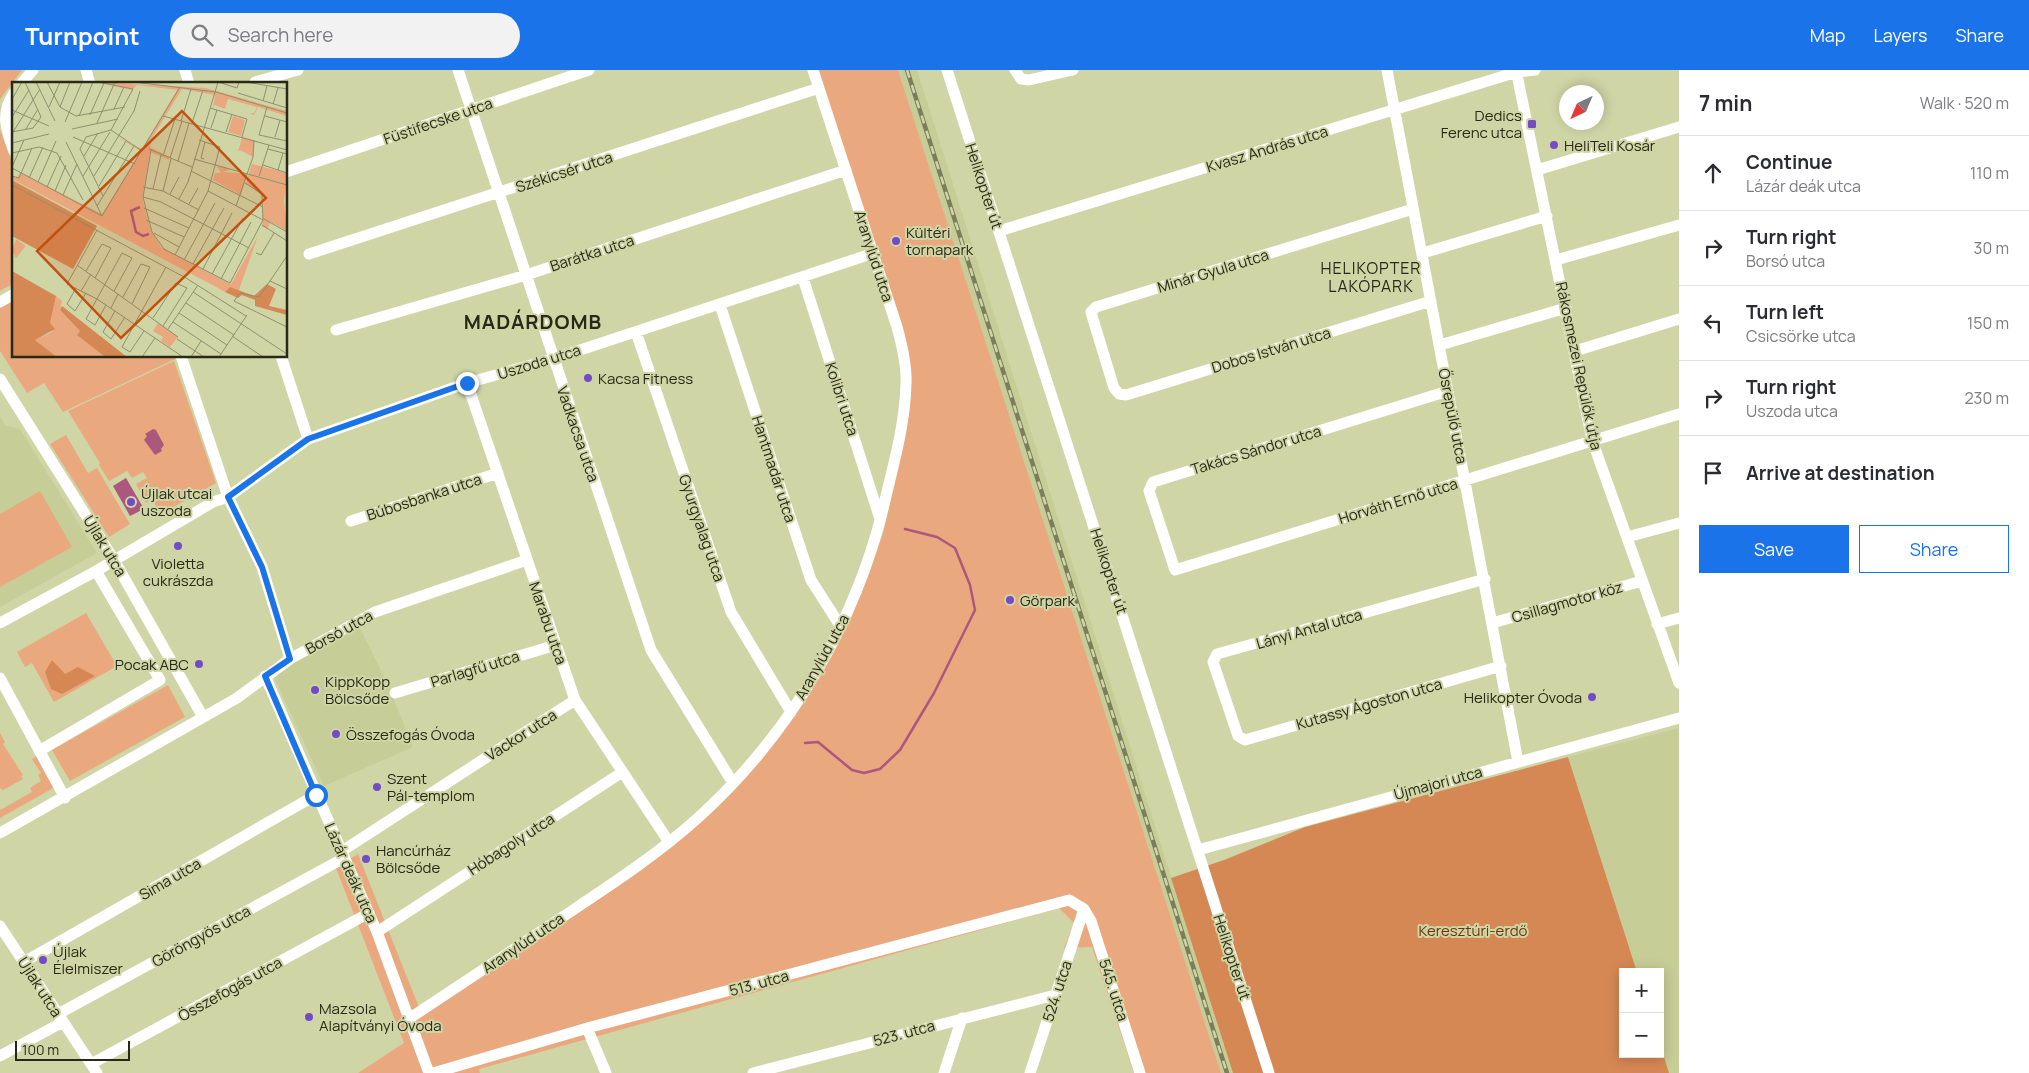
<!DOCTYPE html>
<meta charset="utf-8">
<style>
:root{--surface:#fff;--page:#f2f2f3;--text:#2b2b33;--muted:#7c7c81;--line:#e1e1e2;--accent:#1a73e8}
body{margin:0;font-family:Manrope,sans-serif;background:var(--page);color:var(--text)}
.controls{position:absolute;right:15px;bottom:15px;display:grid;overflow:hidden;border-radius:0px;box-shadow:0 2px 12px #0003}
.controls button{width:45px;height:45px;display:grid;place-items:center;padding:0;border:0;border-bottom:1px solid var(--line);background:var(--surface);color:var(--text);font:25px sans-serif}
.compass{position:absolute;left:1559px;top:15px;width:45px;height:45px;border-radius:50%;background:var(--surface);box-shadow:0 2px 12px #0003;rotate:224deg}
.scale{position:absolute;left:15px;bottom:12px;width:115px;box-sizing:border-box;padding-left:5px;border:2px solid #282a17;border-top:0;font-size:14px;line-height:18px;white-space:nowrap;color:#282a17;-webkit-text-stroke:4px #d0d5a6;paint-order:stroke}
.stop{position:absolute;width:15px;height:15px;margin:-11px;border:4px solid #1a73e8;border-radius:50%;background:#fff}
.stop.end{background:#1a73e8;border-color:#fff;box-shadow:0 1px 5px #0008}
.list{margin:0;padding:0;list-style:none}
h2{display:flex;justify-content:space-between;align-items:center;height:65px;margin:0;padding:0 20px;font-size:21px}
h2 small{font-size:16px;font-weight:400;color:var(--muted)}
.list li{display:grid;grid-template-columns:32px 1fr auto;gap:15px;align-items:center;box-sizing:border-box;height:75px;padding:0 20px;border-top:1px solid var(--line)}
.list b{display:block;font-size:19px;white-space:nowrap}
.list p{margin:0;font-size:16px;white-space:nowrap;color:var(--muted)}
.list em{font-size:16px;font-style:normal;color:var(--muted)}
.actions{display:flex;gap:10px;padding:15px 20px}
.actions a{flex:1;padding:11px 0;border:1px solid var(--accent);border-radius:0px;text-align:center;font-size:18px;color:var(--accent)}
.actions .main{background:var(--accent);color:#fff}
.icon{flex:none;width:28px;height:28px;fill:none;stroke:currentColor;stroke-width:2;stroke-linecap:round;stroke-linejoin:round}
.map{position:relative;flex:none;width:1679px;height:1003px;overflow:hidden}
header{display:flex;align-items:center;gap:30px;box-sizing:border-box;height:70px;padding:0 25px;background:var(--accent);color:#fff}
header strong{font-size:24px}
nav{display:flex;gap:28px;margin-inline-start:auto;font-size:18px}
.search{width:350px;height:45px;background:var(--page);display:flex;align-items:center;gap:12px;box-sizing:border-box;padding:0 18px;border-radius:28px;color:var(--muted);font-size:19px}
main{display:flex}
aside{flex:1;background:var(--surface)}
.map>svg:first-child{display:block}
.built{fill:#c7cd96}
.green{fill:#eaa87e}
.forest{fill:#d68854}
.water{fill:#ac587e}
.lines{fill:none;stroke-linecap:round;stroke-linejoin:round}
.stream{stroke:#ac587e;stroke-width:2.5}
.minor{stroke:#fff;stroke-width:11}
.rail-casing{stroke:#7a7e5d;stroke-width:4.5}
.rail{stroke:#d0d5a6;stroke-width:2.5;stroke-dasharray:8;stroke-linecap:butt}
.route{stroke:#1a73e8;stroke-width:6}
.poi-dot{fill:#714cc5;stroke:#d0d5a6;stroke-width:2}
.labels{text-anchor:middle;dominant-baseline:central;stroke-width:4;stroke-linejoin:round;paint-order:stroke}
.poi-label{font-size:15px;fill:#282a17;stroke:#d0d5a6;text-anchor:start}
.street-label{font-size:15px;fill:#282a17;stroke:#d0d5a6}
.park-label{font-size:15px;fill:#69360f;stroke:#d0d5a6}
.neighbourhood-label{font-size:16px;letter-spacing:1px;fill:#282a17;stroke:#d0d5a6}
.district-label{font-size:20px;font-weight:bold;letter-spacing:1px;fill:#282a17;stroke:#d0d5a6}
.inset-river{fill:none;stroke:#ac587e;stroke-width:2.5}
.inset-road{fill:none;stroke:#8d916d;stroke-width:1}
.view{fill:#c2500e;fill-opacity:0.15;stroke:#c2500e;stroke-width:2.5}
.inset-edge{fill:none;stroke:#282a17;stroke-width:2.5}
</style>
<header>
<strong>Turnpoint</strong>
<div class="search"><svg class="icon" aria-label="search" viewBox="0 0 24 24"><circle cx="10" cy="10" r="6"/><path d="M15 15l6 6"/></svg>Search here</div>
<nav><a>Map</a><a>Layers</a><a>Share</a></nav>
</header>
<main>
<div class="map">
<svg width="1679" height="1003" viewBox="0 0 1679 1003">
<rect width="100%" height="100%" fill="#d0d5a6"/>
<path class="built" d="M 898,0 L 917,0 L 1233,1003 L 1221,1003 Z
M 0,346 L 5,355 L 20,359 L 97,483 L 0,537 Z
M 359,556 L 388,615 L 413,677 L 324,716 L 273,605 L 292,592 Z
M 1679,658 L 1679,1003 L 1669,1003 L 1660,974 L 1660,902 L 1637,902 L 1568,687 Z"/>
<path class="green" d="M 0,0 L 22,0 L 0,29 Z
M 817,0 L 898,0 L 1221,1003 L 1134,1003 L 1092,877 L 1064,878 L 1074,853 L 1059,838 L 479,999 L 480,1003 L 358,1003 L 404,973 L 336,798 L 358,784 L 422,945 L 633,806 L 672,777 L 740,714 L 770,677 L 846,557 L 883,464 L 904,372 L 909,283 L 902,254 Z
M 0,60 L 14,98 L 14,213 L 0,221 Z
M 14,229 L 14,286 L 174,286 L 175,289 L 63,342 L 44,313 L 27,323 L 0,281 L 0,236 Z
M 174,291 L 216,413 L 161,444 L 152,429 L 146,433 L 136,414 L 147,408 L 143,402 L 132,408 L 127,401 L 109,411 L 99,395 L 100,393 L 68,341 Z
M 66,365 L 88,403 L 97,398 L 130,454 L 109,467 L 50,374 Z
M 40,421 L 72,477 L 0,517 L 0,444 Z
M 86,543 L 117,596 L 54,632 L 32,593 L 25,597 L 17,582 Z
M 168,615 L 185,647 L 70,711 L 52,680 Z
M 0,663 L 5,672 L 3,674 L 23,705 L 21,706 L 23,709 L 3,720 L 0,718 Z
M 37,686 L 55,717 L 0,748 L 0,752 L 0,740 L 32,722 L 30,718 L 41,711 L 38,705 L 41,703 L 32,689 Z"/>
<path class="forest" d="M 52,590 L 65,604 L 78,597 L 95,606 L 62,624 L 51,619 L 45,602 Z
M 1568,687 L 1637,902 L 1623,902 L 1623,984 L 1660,984 L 1660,974 L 1669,1003 L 1233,1003 L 1171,808 L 1224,790 L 1305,757 Z"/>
<path class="water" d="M 153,359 L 156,360 L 164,375 L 161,379 L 162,381 L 155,385 L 144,370 L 147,366 L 145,364 Z
M 126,408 L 144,439 L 130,446 L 113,416 Z"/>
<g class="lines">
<path class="stream" d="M 805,673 L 818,672 L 852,700 L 864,703 L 880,699 L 900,680 L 934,623 L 975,540 L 970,515 L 955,478 L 937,467 L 905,459"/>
<path class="minor" d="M 86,0 L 90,14
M 185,0 L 189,14
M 458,0 L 651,580 L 733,713
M 947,0 L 1269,1003
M 1015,0 L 1021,9 L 1029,10 L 1073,0
M 1387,0 L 1518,692
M 1516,0 L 1592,370 L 1679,613
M 255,12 L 298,0
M 21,14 L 33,0
M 14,23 C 0,43 6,60 14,81
M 1537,100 L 1679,57
M 286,102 L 589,0
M 1413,139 L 1096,237 L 1091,242 L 1093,249 L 1114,318 L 1119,324 L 1126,325 L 1431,231
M 999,161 L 1517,2 L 1535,0
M 1423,183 L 1547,146
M 309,184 L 819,18
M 1556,190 L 1679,155
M 803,208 L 880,449
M 0,232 L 14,224
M 720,235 L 811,510 L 841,557
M 336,260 L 526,205 L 846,100
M 636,262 L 731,542 L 791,642
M 1440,275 L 1566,238
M 1575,281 L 1679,249
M 181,286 L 228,427 L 262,497 L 290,589
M 281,286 L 308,369
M 0,309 L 114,490 L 203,647
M 467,313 L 575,630 L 669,772
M 1448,321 L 1153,412 L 1149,421 L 1175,500 L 1679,344
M 351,451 L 498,403
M 1627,467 L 1679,453
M 1485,509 L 1217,584 L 1213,592 L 1238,666 L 1245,670 L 1501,596
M 0,553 L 96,501 L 213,432 L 228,427 L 308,369 L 467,313 L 553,289 L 874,183
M 1492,553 L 1642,511
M 1657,554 L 1679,548
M 265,606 L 377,862 L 429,1003
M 0,608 L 65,728
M 395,623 L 556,575
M 39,681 L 160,610 L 96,501
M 0,763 L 237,628 L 290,589 L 375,542 L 527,490
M 1198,780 L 1679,648
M 342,781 L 575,630
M 0,856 L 97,1003
M 377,862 L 621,703
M 24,892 L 316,725
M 58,944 L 344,788
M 410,948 C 460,915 511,881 561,848 C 609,816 657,785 700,746 C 792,662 859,548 886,426 C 895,389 905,352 906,314 C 907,295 902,275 897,257 L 813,0
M 587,958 L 606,1003
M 0,986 L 63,952
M 91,994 L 369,843
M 433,1003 L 591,957 L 1069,830 L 1084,839 L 1091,851 L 1140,1003
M 753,1003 L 1055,925
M 944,1003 L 962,948
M 1030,1003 L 1084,839"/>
<g class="rail-casing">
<path id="rail" d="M 907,0 L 1227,1003"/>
</g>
<use href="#rail" class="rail"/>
</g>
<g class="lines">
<path class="route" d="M 316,725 L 265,606 L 290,589 L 262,497 L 228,427 L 308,369 L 467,313"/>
</g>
<g class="poi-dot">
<rect x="1527" y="49" width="10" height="10" rx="2.5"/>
<circle cx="1554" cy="75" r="5"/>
<circle cx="896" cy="171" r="5"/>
<circle cx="588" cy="308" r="5"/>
<circle cx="131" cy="432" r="5"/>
<circle cx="178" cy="476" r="5"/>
<circle cx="1010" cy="530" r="5"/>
<circle cx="199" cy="594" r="5"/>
<circle cx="315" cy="620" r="5"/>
<circle cx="1592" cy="627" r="5"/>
<circle cx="336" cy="664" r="5"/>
<circle cx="377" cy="717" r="5"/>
<circle cx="366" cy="789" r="5"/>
<circle cx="43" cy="890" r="5"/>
<circle cx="309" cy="947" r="5"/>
</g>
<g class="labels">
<g class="poi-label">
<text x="1522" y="45" text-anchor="end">Dedics<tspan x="1522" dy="17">Ferenc utca</tspan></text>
<text x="1564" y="75">HeliTeli Kosár</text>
<text x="906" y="162">Kültéri<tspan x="906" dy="17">tornapark</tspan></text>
<text x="598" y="308">Kacsa Fitness</text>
<text x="141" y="423">Újlak utcai<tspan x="141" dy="17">uszoda</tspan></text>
<text x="178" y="493" text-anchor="middle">Violetta<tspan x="178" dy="17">cukrászda</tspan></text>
<text x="1020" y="530">Görpark</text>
<text x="189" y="594" text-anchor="end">Pocak ABC</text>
<text x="325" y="611">KippKopp<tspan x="325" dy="17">Bölcsőde</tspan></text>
<text x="1582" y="627" text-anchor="end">Helikopter Óvoda</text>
<text x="346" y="664">Összefogás Óvoda</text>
<text x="387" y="708">Szent<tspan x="387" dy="17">Pál-templom</tspan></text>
<text x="376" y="780">Hancúrház<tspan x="376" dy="17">Bölcsőde</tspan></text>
<text x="53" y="881">Újlak<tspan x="53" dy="17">Élelmiszer</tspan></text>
<text x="319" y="938">Mazsola<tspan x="319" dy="17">Alapítványi Óvoda</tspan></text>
</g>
<g class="street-label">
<text transform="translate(438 51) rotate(-19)">Füstifecske utca</text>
<text transform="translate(1267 79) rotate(-17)">Kvasz András utca</text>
<text transform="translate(564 102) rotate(-18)">Székicsér utca</text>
<text transform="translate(984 116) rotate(72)">Helikopter út</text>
<text transform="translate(592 183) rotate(-18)">Barátka utca</text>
<text transform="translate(874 186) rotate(72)">Aranylúd utca</text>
<text transform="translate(1213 201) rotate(-17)">Minár Gyula utca</text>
<text transform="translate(1271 280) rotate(-17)">Dobos István utca</text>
<text transform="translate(539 292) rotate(-17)">Uszoda utca</text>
<text transform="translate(1579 296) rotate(78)">Rákosmezei Repülők útja</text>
<text transform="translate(842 329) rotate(72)">Kolibri utca</text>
<text transform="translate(1453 346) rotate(79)">Ősrepülő utca</text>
<text transform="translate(578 364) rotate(71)">Vadkacsa utca</text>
<text transform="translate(1256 380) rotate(-17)">Takács Sándor utca</text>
<text transform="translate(774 399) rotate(72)">Hantmadár utca</text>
<text transform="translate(424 427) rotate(-18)">Búbosbanka utca</text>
<text transform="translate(1398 431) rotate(-17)">Horváth Ernő utca</text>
<text transform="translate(702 458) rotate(71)">Gyurgyalag utca</text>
<text transform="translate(105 476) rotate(59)">Újlak utca</text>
<text transform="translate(1109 501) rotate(72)">Helikopter út</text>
<text transform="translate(1567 532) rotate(-16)">Csillagmotor köz</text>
<text transform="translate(548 553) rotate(71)">Marabu utca</text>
<text transform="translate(1309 559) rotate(-16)">Lányi Antal utca</text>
<text transform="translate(339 562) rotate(-29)">Borsó utca</text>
<text transform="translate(822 587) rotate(-61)">Aranylúd utca</text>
<text transform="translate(475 599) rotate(-17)">Parlagfű utca</text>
<text transform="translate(1369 634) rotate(-16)">Kutassy Ágoston utca</text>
<text transform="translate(521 665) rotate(-33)">Vackor utca</text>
<text transform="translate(1438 713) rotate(-15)">Újmajori utca</text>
<text transform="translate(511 774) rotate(-33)">Hóbagoly utca</text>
<text transform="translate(351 803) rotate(66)">Lázár deák utca</text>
<text transform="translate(170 809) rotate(-30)">Sima utca</text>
<text transform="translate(201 866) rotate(-29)">Göröngyös utca</text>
<text transform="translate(523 873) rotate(-34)">Aranylúd utca</text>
<text transform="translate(1232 887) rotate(72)">Helikopter út</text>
<text transform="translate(759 913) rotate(-15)">513. utca</text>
<text transform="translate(40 917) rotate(57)">Újlak utca</text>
<text transform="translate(230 919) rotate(-29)">Összefogás utca</text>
<text transform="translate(1114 920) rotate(72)">545. utca</text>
<text transform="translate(1057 921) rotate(-72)">524. utca</text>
<text transform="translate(904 963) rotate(-15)">523. utca</text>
</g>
<g class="park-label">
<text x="1473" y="860">Keresztúri-erdő</text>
</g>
<g class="neighbourhood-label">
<text x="1371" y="198">HELIKOPTER<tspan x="1371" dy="18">LAKÓPARK</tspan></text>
</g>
<g class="district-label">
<text x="533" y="251">MADÁRDOMB</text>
</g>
</g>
<g transform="translate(12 12)">
<rect width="275" height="275" fill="#d0d5a6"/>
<path d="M 83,0 L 194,6 L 275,29 L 275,34 L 246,25 L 242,33 L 238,31 L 242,31 L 245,25 L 216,17 L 213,27 L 203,23 L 201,26 L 203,13 L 170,7 L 140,56 L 138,65 L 158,75 L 157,78 L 138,70 L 130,116 L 139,149 L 149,165 L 219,202 L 246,154 L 227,208 L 213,210 L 206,206 L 0,97 L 0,94 L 5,96 L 8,90 L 90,132 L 129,69 L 105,55 L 130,67 L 165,8 L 125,3 L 120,8 ZM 221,34 L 233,38 L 229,54 L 216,50 ZM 230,55 L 242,58 L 241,75 L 228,68 L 226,70 ZM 240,82 L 275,91 L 272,119 L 275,149 L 259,140 L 255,147 L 250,144 L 252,115 L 234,101 ZM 205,84 L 218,87 L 212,90 L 235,92 L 229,113 L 201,98 L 203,91 L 209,91 ZM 4,157 L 14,164 L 4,176 L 0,169 ZM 44,214 L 50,219 L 48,228 L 68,249 L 65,253 L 93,275 L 45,275 L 23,258 L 40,250 L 38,241 ZM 146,241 L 166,255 L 158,265 L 149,259 L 151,255 L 141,249 Z" fill="#eaa87e"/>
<path d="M 0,98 L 85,144 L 61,187 L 0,154 ZM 0,189 L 44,214 L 38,241 L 43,247 L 23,258 L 45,275 L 0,275 ZM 255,202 L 264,207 L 257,224 L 275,228 L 275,233 L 243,224 L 243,218 L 230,213 L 226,216 L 213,210 L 218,205 L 242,214 ZM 50,224 L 115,275 L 93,275 L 65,253 L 68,249 L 48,228 Z" fill="#d68854"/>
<path class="inset-river" d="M 128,125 L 119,129 L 124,150 L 131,154 L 137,152"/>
<path class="inset-road" d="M 24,0 L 43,39M 35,0 L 48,25 L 64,34 L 113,25M 86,0 L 121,7 L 99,48M 122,0 L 204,10 L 275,31M 206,0 L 225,6 L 227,0M 234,0 L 275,7M 226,11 L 275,26M 0,17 L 10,0M 251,19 L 255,4M 261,22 L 266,6M 37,25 L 48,0M 48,25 L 58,0M 255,25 L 247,53 L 275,59M 198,26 L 235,37 L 230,55M 102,27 L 112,5M 0,28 L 37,44M 78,33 L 92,1M 67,34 L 81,0M 151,34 L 275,68M 253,34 L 275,40M 0,35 L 17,8M 169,39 L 179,7M 53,40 L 70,0M 85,41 L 103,0M 180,41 L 191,8M 199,46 L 205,28M 14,47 L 26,27M 60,47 L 106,37M 0,50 L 21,46 L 29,35 L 13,0M 1,50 L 28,7M 214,50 L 220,32M 61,55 L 123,82M 263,55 L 268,38M 54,60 L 90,134M 0,61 L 37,52M 137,67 L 180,85M 256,67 L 275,72M 139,68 L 131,115 L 140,150 L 152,167 L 218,201 L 251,138 L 250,112 L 233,101M 0,71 L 27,65 L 45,71 L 71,118M 72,74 L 86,51M 151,74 L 163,37M 158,76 L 170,39M 182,77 L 275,103M 192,77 L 189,76 L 193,60M 166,79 L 177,41M 251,83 L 275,91M 0,85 L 12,58M 0,86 L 90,134M 266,88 L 271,71M 179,89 L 251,125M 0,94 L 7,96 L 20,66M 71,94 L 98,50M 82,94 L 122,29 L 128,9M 247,94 L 257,63M 17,96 L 31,65M 26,100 L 44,59M 0,103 L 174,196 L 234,234M 87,104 L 114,59M 35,105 L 49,74M 131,105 L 151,109 L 187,128M 141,107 L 149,73M 43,109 L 54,83M 151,109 L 159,77M 196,109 L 251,138M 158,112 L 167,95M 51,113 L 65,82M 91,114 L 68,67 L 74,55 L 99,48 L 130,69M 131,115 L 149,120 L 237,166M 167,117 L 176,100 L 206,0M 177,122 L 186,106M 85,124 L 122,64M 224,124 L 241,75 L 242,58M 132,126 L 177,146M 90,134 L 168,5M 252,137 L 275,150M 134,138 L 172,155M 250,143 L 275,159M 85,148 L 55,202 L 85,217 L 171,275M 142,151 L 167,165M 244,171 L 249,173 L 262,151M 163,173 L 196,109 L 208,65 L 187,58M 275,174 L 247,215 L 228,211 L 222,219 L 275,245M 172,178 L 203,121M 181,182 L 212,126M 65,183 L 166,255M 191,187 L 220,131M 74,189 L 90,162 L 99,166 L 83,196M 200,192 L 231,136M 209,197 L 239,140M 258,199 L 275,207M 64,206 L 55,222 L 63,229 L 74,211M 69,209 L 79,192M 181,210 L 275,272M 111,215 L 129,182 L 138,185 L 120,222M 174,221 L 222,253M 94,223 L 83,243 L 74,237 L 110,171 L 120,176 L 102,209M 99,226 L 106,212M 103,229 L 91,250 L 99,257 L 113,235M 167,231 L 215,263M 141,236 L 164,201 L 175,206 L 151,244M 161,240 L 209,272M 156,247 L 186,203M 132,249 L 118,270 L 110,265 L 154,185M 220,254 L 251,275M 165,257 L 192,275M 130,275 L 143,256M 179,275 L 189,259M 207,275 L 235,233"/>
<path class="view" d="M 170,29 L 254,116 L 109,256 L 25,169 Z"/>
<rect width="275" height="275" class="inset-edge"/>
</g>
</svg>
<div class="controls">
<button>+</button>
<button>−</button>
</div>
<svg class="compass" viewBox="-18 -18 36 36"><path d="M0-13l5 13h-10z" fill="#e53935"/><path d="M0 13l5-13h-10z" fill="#7c7c81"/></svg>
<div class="scale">100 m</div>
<div class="stop" style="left:316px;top:725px"></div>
<div class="stop end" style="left:467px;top:313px"></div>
</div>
<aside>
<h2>7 min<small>Walk · 520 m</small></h2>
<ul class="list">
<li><svg class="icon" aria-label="ahead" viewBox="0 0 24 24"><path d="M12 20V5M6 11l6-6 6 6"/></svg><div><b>Continue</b><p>Lázár deák utca</p></div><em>110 m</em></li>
<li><svg class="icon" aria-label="right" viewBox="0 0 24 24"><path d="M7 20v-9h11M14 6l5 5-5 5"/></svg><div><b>Turn right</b><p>Borsó utca</p></div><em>30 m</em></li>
<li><svg class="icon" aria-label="left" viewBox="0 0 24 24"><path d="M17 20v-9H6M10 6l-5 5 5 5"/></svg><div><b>Turn left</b><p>Csicsörke utca</p></div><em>150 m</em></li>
<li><svg class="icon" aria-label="right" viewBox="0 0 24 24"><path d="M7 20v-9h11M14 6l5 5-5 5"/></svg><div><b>Turn right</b><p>Uszoda utca</p></div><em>230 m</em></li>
<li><svg class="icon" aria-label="arrive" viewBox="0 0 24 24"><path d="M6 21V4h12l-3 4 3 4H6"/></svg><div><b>Arrive at destination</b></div></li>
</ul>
<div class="actions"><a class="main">Save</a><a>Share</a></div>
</aside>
</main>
